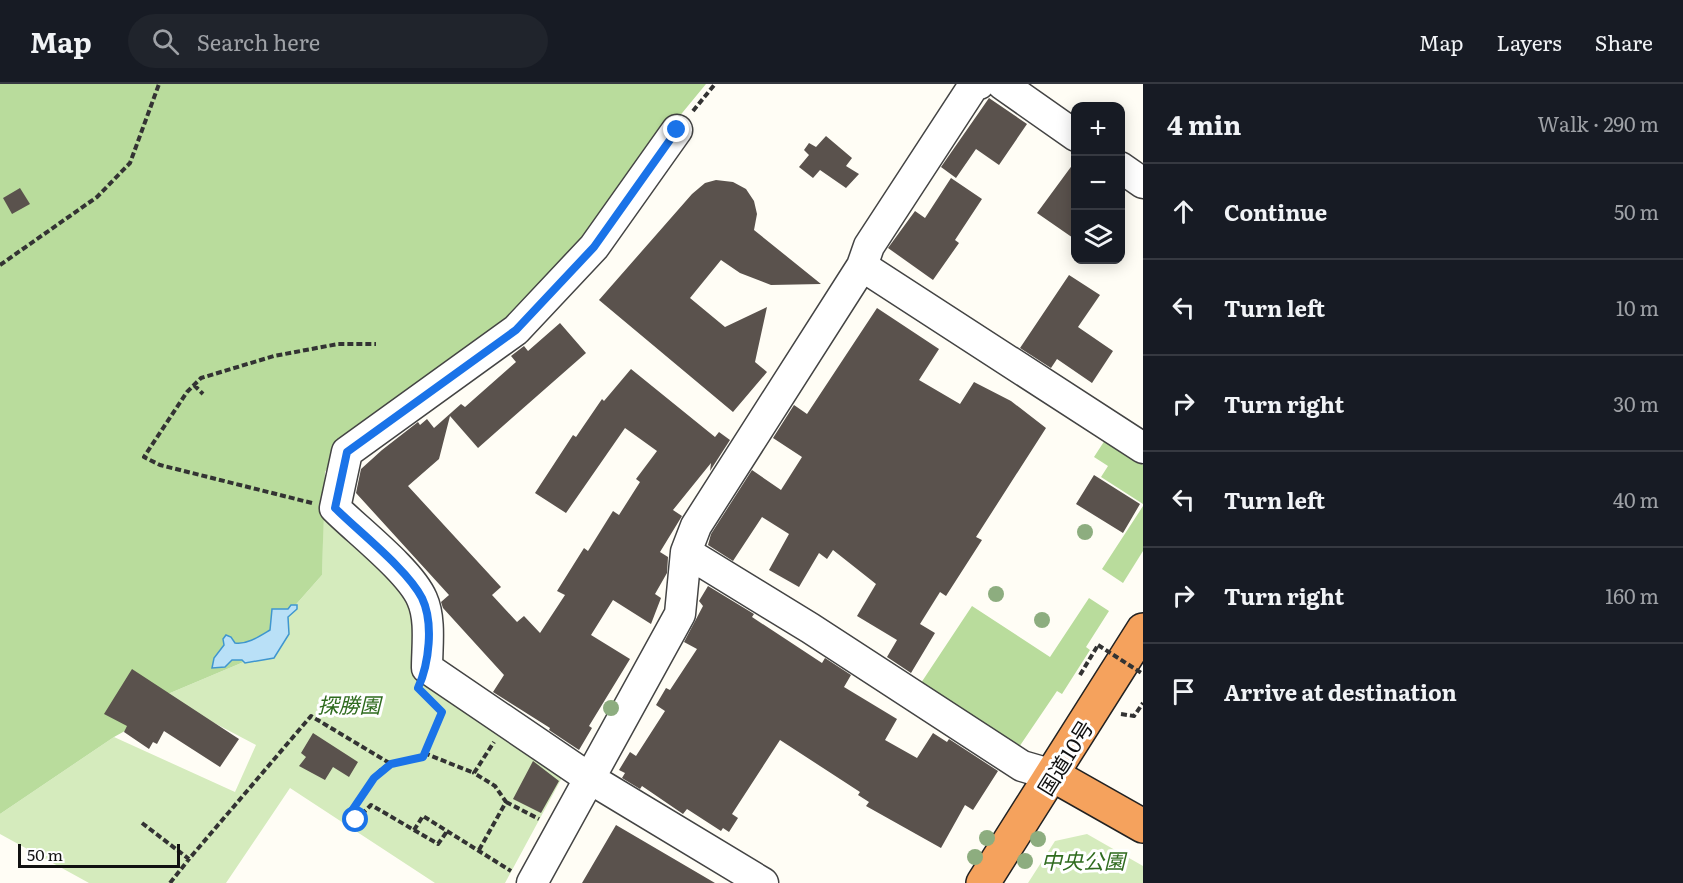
<!DOCTYPE html>
<meta charset="utf-8">
<style>
:root{--surface:#171b24;--page:#20242c;--text:#f1f3f6;--muted:#9ea1a6;--line:#363941}
body{margin:0;font-family:Literata,"Noto Sans JP",serif;background:var(--page);color:var(--text)}
.controls{position:absolute;right:18px;top:18px;display:grid;overflow:hidden;border-radius:12px;box-shadow:0 3px 15px #0003}
.controls button{width:54px;height:54px;display:grid;place-items:center;padding:0;border:0;border-bottom:2px solid var(--line);background:var(--surface);color:var(--text);font:30px sans-serif}
.scale{position:absolute;left:18px;bottom:15px;width:162px;box-sizing:border-box;padding-left:6px;border:3px solid #111;border-top:0;font-size:16px;line-height:21px;white-space:nowrap;color:#111;-webkit-text-stroke:4px #fff;paint-order:stroke}
.stop{position:absolute;width:18px;height:18px;margin:-14px;border:4px solid #1a73e8;border-radius:50%;background:#fff}
.stop.end{background:#1a73e8;border-color:#fff;box-shadow:0 2px 6px #0008}
.list{margin:0;padding:0;list-style:none}
h2{display:flex;justify-content:space-between;align-items:center;height:78px;margin:0;padding:0 24px;font-size:26px}
h2 small{font-size:20px;font-weight:400;color:var(--muted)}
.list li{display:grid;grid-template-columns:39px 1fr auto;gap:18px;align-items:center;box-sizing:border-box;height:96px;padding:0 24px;border-top:2px solid var(--line)}
.list b{display:block;font-size:22px;white-space:nowrap}
.list em{font-size:20px;font-style:normal;color:var(--muted)}
.icon{flex:none;width:33px;height:33px;fill:none;stroke:currentColor;stroke-width:2;stroke-linecap:round;stroke-linejoin:round}
.map{position:relative;flex:none;width:1143px;height:799px;overflow:hidden}
header{display:flex;align-items:center;gap:36px;box-sizing:border-box;height:84px;padding:0 30px;background:var(--surface);border-bottom:2px solid var(--line)}
header strong{font-size:28px}
nav{display:flex;gap:33px;margin-inline-start:auto;font-size:21px}
.search{width:420px;height:54px;background:var(--page);display:flex;align-items:center;gap:15px;box-sizing:border-box;padding:0 21px;border-radius:33px;color:var(--muted);font-size:22px}
main{display:flex}
aside{flex:1;background:var(--surface)}
.map>svg:first-child{display:block}
.green{fill:#d5ebbd}
.forest{fill:#b9dc9c}
.water{fill:#b9e0f7;stroke:#3f96cf;stroke-width:1.5}
.building{fill:#5a524d}
.lines{fill:none;stroke-linecap:round;stroke-linejoin:round}
.minor-casing{stroke:#444;stroke-width:33}
.highway-casing{stroke:#222;stroke-width:36}
.path{stroke:#333;stroke-width:4;stroke-dasharray:6 3;stroke-linecap:butt}
.minor{stroke:#fff;stroke-width:30}
.highway{stroke:#f5a25d;stroke-width:33}
.path-bridge{stroke:#333;stroke-width:4;stroke-dasharray:6 3;stroke-linecap:butt}
.tree{fill:#8dad7f}
.route{stroke:#1a73e8;stroke-width:8}
.labels{text-anchor:middle;dominant-baseline:central;stroke-width:6;stroke-linejoin:round;paint-order:stroke}
.park-label{font-size:21px;font-style:italic;fill:#2f6b1f;stroke:#fff}
.street-label{font-size:21px;fill:#111;stroke:#fff}
</style>
<header>
<strong>Map</strong>
<div class="search"><svg class="icon" aria-label="search" viewBox="0 0 24 24"><circle cx="10" cy="10" r="6"/><path d="M15 15l6 6"/></svg>Search here</div>
<nav><a>Map</a><a>Layers</a><a>Share</a></nav>
</header>
<main>
<div class="map">
<svg width="1143" height="799" viewBox="0 0 1143 799">
<rect width="100%" height="100%" fill="#fffdf5"/>
<path class="green" d="M 323,429 L 430,514 L 446,585 L 565,688 L 505,799 L 435,799 L 290,704 L 226,799 L 89,799 L 0,750 L 0,730 L 114,653 L 235,708 L 256,661 L 163,612 L 246,577 L 322,491 Z
M 1087,750 L 1143,782 L 1143,799 L 1028,799 L 1055,757 Z"/>
<path class="forest" d="M 0,0 L 706,0 L 655,62 L 588,153 L 511,240 L 334,373 L 325,388 L 322,491 L 246,577 L 163,612 L 148,634 L 114,653 L 0,730 Z
M 1105,356 L 1143,381 L 1143,420 L 1101,393 L 1108,382 L 1094,373 Z
M 1143,422 L 1143,467 L 1123,499 L 1102,485 Z
M 1089,514 L 1109,527 L 1086,563 L 1090,566 L 1062,610 L 1057,607 L 1017,666 L 919,602 L 972,522 L 1050,573 Z"/>
<path class="water" d="M 291,521 L 297,521 L 297,525 L 288,533 L 289,550 L 274,574 L 245,579 L 242,576 L 232,576 L 225,583 L 212,584 L 214,574 L 224,561 L 223,555 L 226,551 L 231,553 L 235,559 C 247,561 260,552 270,546 L 272,525 L 288,525 Z"/>
<path class="building" d="M 989,14 L 1027,40 L 999,81 L 976,65 L 956,94 L 941,83 Z
M 826,52 L 852,74 L 846,82 L 859,90 L 846,104 L 820,86 L 813,94 L 799,83 L 809,71 L 804,66 L 809,59 L 816,63 Z
M 1076,76 L 1076,156 L 1037,129 Z
M 951,94 L 982,115 L 955,156 L 959,159 L 933,196 L 888,164 L 915,127 L 925,134 Z
M 716,96 L 733,98 L 746,105 L 754,117 L 757,130 L 754,146 L 821,200 L 771,201 L 740,189 L 721,176 L 690,214 L 725,243 L 767,223 L 755,278 L 767,288 L 733,328 L 599,216 L 692,110 L 705,99 Z
M 20,104 L 30,120 L 12,130 L 3,114 Z
M 1069,191 L 1100,211 L 1078,243 L 1113,267 L 1092,299 L 1057,275 L 1051,284 L 1020,264 Z
M 877,224 L 939,265 L 919,296 L 960,320 L 974,298 L 1011,317 L 1046,344 L 976,453 L 982,456 L 946,512 L 940,508 L 920,540 L 935,549 L 911,589 L 887,573 L 897,556 L 857,532 L 876,500 L 833,466 L 827,475 L 819,469 L 799,503 L 769,486 L 789,450 L 762,433 L 733,477 L 708,461 L 711,450 L 752,386 L 781,406 L 802,373 L 773,354 L 794,321 L 807,330 Z
M 560,239 L 586,269 L 478,364 L 450,332 L 439,375 L 408,402 L 501,503 L 492,511 L 517,538 L 524,532 L 540,549 L 565,511 L 557,507 L 584,464 L 588,467 L 613,427 L 619,431 L 640,398 L 636,395 L 657,367 L 625,344 L 566,429 L 535,409 L 573,351 L 576,353 L 602,315 L 604,317 L 631,285 L 715,353 L 719,348 L 730,356 L 710,387 L 711,379 L 673,426 L 682,432 L 660,468 L 668,473 L 667,489 L 655,510 L 661,514 L 651,540 L 613,516 L 591,551 L 630,575 L 589,642 L 592,644 L 579,666 L 549,646 L 550,644 L 493,608 L 504,591 L 443,524 L 441,518 L 449,511 L 356,409 L 361,385 L 382,366 L 418,338 L 420,341 L 427,335 L 434,344 L 461,320 L 465,323 L 516,278 L 511,272 L 524,262 L 528,267 Z
M 1094,391 L 1140,420 L 1123,449 L 1076,420 Z
M 708,502 L 754,530 L 752,533 L 822,579 L 825,574 L 851,591 L 844,603 L 897,635 L 885,656 L 917,674 L 933,649 L 947,658 L 949,655 L 998,687 L 973,726 L 965,721 L 941,764 L 866,722 L 869,718 L 858,711 L 860,708 L 780,656 L 732,730 L 738,734 L 729,748 L 723,744 L 721,747 L 687,725 L 683,730 L 642,702 L 640,705 L 622,694 L 625,689 L 619,686 L 630,668 L 636,672 L 665,627 L 656,621 L 666,604 L 670,606 L 697,565 L 684,558 L 703,522 L 699,517 Z
M 132,585 L 239,655 L 220,683 L 164,647 L 157,660 L 153,658 L 149,665 L 124,648 L 127,642 L 104,630 Z
M 313,649 L 358,678 L 349,693 L 333,683 L 325,696 L 299,682 L 306,673 L 301,669 Z
M 533,677 L 559,697 L 541,729 L 513,715 Z
M 616,741 L 715,799 L 582,799 Z"/>
<g class="lines">
<g class="minor-casing">
<path id="minor" d="M 1002,0 L 1076,52
M 677,46 L 594,163 L 516,246 L 347,368 L 335,424 C 358,447 410,487 422,515 C 431,535 427,563 427,584 L 589,694 L 763,799
M 1120,83 L 1143,99
M 862,182 L 1143,364
M 686,468 L 810,544 L 1022,682 L 1053,691
M 532,799 L 680,530 L 686,468 L 696,442 L 862,182 L 869,162 L 974,1 L 979,0"/>
</g>
<g class="highway-casing">
<path id="highway" d="M 1053,691 L 1143,742
M 983,799 L 1143,546"/>
</g>
<path class="path" d="M 693,27 L 715,0
M 0,181 L 97,113 L 130,79 L 159,0
M 194,301 L 203,310
M 312,419 L 160,381 L 144,373 L 187,308 L 201,294 L 274,272 L 338,260 L 376,260
M 1080,591 L 1098,561
M 437,624 L 442,628 L 422,673 C 413,676 399,676 390,680 C 371,689 362,716 349,731 L 356,736 L 371,721 L 414,746 L 423,732 L 511,787
M 1121,630 L 1134,632 L 1143,619
M 424,669 L 474,689
M 506,718 L 539,735
M 142,739 L 189,775 L 311,632 L 391,680
M 414,746 L 438,760 L 448,746
M 479,766 L 506,718 L 495,702 L 474,689 L 494,658
M 170,799 L 189,775"/>
<use href="#minor" class="minor"/>
<use href="#highway" class="highway"/>
<path class="path-bridge" d="M 1098,561 L 1143,590"/>
</g>
<g class="tree">
<circle cx="1085" cy="448" r="8"/>
<circle cx="996" cy="510" r="8"/>
<circle cx="1042" cy="536" r="8"/>
<circle cx="611" cy="624" r="8"/>
<circle cx="987" cy="754" r="8"/>
<circle cx="1038" cy="755" r="8"/>
<circle cx="975" cy="773" r="8"/>
<circle cx="1025" cy="777" r="8"/>
</g>
<g class="lines">
<path class="route" d="M 356,736 L 349,731 L 374,694 L 391,680 L 423,673 L 442,628 L 418,604 C 429,580 434,539 422,514 C 407,485 359,448 335,424 L 347,368 L 516,246 L 594,163 L 677,46"/>
</g>
<g class="labels">
<g class="park-label">
<text x="349" y="619">探勝園</text>
<text x="1083" y="775">中央公園</text>
</g>
<g class="street-label">
<text transform="translate(1064 673) rotate(-58)">国道10号</text>
</g>
</g>
</svg>
<div class="controls">
<button>+</button>
<button>−</button>
<button><svg class="icon" aria-label="layers" viewBox="0 0 24 24"><path d="M12 4l9 5-9 5-9-5zM3 14l9 5 9-5"/></svg></button>
</div>
<div class="scale">50 m</div>
<div class="stop" style="left:356px;top:736px"></div>
<div class="stop end" style="left:677px;top:46px"></div>
</div>
<aside>
<h2>4 min<small>Walk · 290 m</small></h2>
<ul class="list">
<li><svg class="icon" aria-label="ahead" viewBox="0 0 24 24"><path d="M12 20V5M6 11l6-6 6 6"/></svg><div><b>Continue</b></div><em>50 m</em></li>
<li><svg class="icon" aria-label="left" viewBox="0 0 24 24"><path d="M17 20v-9H6M10 6l-5 5 5 5"/></svg><div><b>Turn left</b></div><em>10 m</em></li>
<li><svg class="icon" aria-label="right" viewBox="0 0 24 24"><path d="M7 20v-9h11M14 6l5 5-5 5"/></svg><div><b>Turn right</b></div><em>30 m</em></li>
<li><svg class="icon" aria-label="left" viewBox="0 0 24 24"><path d="M17 20v-9H6M10 6l-5 5 5 5"/></svg><div><b>Turn left</b></div><em>40 m</em></li>
<li><svg class="icon" aria-label="right" viewBox="0 0 24 24"><path d="M7 20v-9h11M14 6l5 5-5 5"/></svg><div><b>Turn right</b></div><em>160 m</em></li>
<li><svg class="icon" aria-label="arrive" viewBox="0 0 24 24"><path d="M6 21V4h12l-3 4 3 4H6"/></svg><div><b>Arrive at destination</b></div></li>
</ul>
</aside>
</main>
